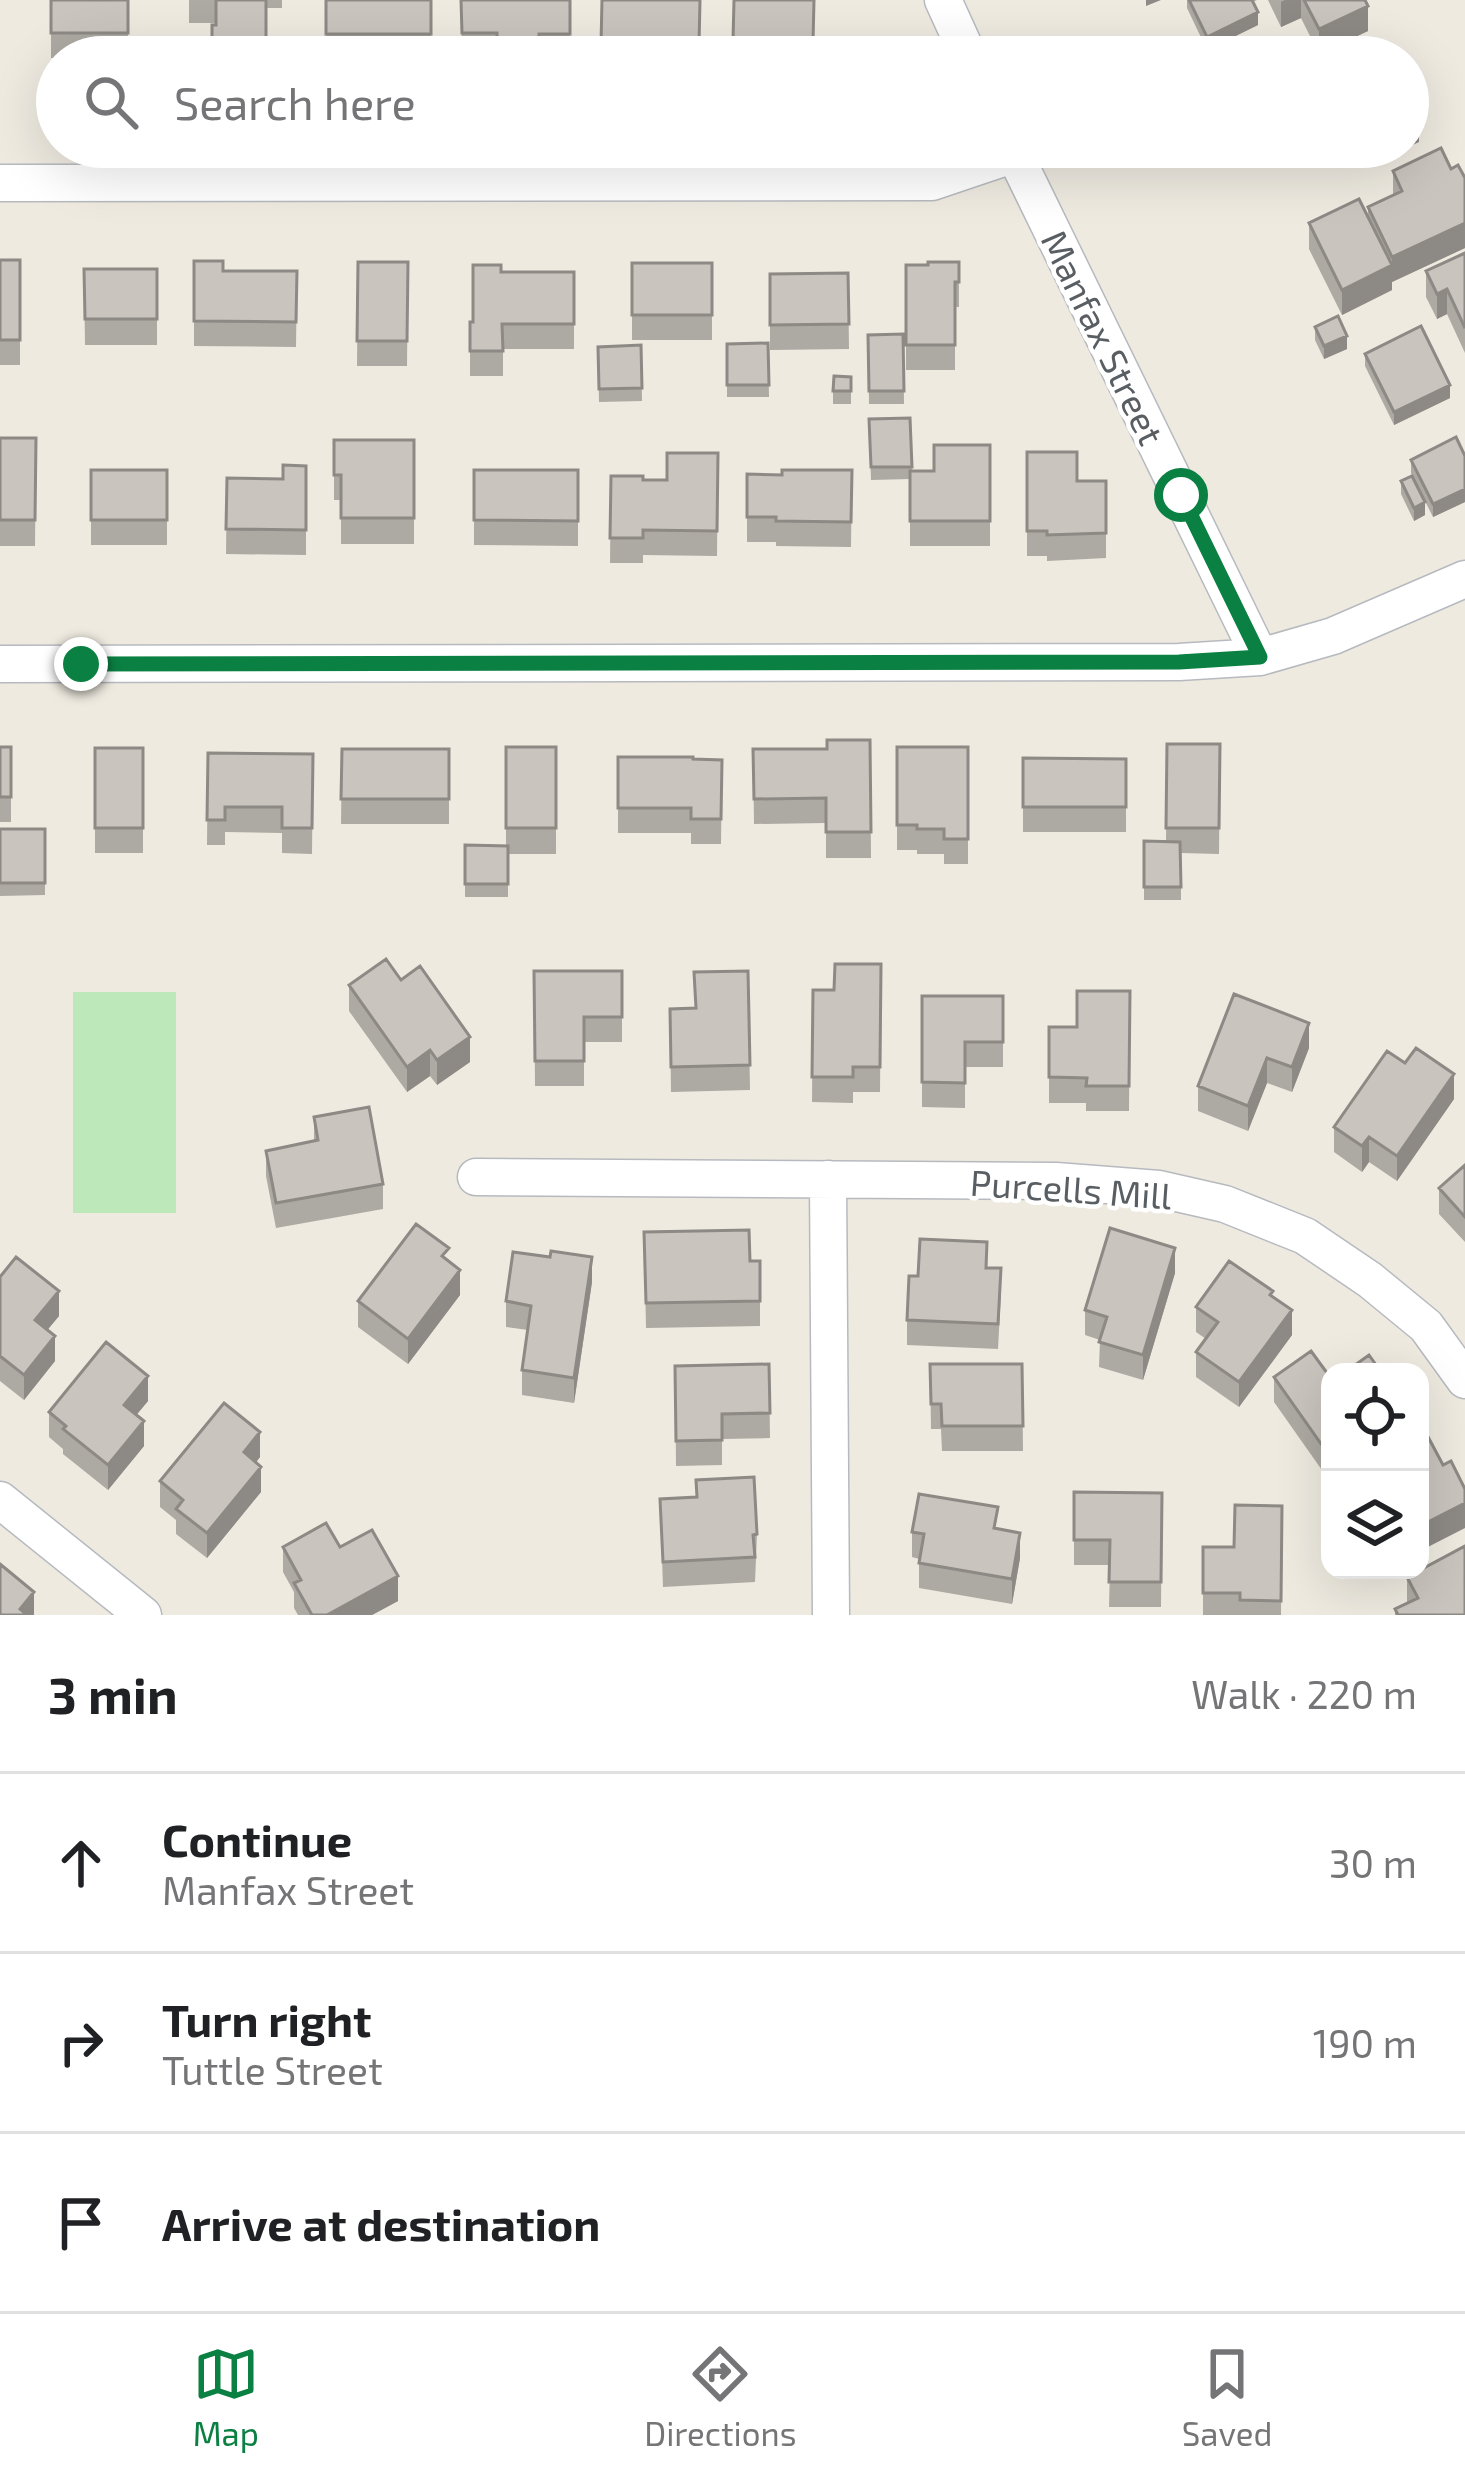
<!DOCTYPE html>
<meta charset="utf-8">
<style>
:root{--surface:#fff;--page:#f2f2f2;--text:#202124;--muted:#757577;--line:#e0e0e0;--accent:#0b8043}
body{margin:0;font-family:"Exo 2",sans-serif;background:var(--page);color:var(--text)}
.controls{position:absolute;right:36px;bottom:36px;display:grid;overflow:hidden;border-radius:24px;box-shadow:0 12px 48px #0002}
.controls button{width:108px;height:108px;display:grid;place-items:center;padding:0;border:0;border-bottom:3px solid var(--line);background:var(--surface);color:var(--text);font:60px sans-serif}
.stop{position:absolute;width:36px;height:36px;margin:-27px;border:9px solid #0b8043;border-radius:50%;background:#fff}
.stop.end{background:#0b8043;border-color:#fff;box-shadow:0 3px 12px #0008}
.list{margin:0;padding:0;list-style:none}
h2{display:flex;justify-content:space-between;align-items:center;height:156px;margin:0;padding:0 48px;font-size:51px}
h2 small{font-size:39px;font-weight:400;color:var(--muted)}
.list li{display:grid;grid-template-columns:78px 1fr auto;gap:36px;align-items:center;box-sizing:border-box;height:180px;padding:0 48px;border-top:3px solid var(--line)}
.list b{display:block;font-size:45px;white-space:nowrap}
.list p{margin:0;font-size:39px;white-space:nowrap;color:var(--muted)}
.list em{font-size:39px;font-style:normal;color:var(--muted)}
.icon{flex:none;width:66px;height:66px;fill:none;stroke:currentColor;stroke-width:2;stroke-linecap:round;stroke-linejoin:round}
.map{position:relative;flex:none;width:1465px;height:1615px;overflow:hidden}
.search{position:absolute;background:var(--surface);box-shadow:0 12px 48px #0002;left:36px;right:36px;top:36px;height:132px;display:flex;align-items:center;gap:30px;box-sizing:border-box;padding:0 42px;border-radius:66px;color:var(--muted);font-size:45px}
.sheet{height:696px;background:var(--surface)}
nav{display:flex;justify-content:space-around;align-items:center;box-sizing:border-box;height:168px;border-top:3px solid var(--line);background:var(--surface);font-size:33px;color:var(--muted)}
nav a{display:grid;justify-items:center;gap:6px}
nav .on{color:var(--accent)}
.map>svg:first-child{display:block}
.green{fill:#bde8ba}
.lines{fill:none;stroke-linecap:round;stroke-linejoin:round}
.street-casing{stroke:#b6babf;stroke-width:39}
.street{stroke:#fff;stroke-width:36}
.wall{fill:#ada9a3}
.shaded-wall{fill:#8d8984}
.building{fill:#c9c4bd;stroke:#8d8984;stroke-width:3}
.route{stroke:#0b8043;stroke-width:15}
.labels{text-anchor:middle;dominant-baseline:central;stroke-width:9;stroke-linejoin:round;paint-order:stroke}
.street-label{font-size:36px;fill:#595e63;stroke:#fff}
</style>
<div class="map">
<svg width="1465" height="1615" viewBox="0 0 1465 1615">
<rect width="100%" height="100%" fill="#eeeae0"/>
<path class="green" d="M 73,992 L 176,992 L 176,1213 L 73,1213 Z"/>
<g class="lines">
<g class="street-casing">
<path id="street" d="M 943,0 L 969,57
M 1011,147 L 1260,657
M 0,183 L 932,182 L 1015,154
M 0,664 L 1179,662 L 1260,657 L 1333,636 L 1465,579
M 476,1177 L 1056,1181 L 1159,1189 L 1225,1204 L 1305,1236 L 1370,1280 L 1426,1326 L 1465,1380
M 828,1179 L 831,1615
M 0,1500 L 143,1615"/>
</g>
<use href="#street" class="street"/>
</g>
<path class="wall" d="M 51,0 L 128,0 L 128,57 L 51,58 Z
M 189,0 L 282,0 L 282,8 L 266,8 L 266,57 L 212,57 L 212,25 L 216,25 L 216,23 L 189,23 Z
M 326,0 L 431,0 L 431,57 L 326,57 Z
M 461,0 L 570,0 L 570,57 L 462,57 Z
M 602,0 L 700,0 L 699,57 L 601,57 Z
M 734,0 L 814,0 L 813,57 L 733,57 Z
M 1187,0 L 1257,0 L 1253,2 L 1258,25 L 1207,50 L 1187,8 Z
M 1268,0 L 1365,0 L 1368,31 L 1319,54 L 1301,18 L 1281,27 Z
M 1419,142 L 1374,163 L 1366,147 L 1408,147 Z
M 1451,169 L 1465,178 L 1465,248 L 1392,282 L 1392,290 L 1342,315 L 1309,249 L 1309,223 L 1368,218 L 1368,207 L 1393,195 L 1393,171 Z
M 1465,253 L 1465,353 L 1447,314 L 1437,319 L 1426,297 L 1426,271 Z
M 0,260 L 20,260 L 20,365 L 0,365 Z
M 194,261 L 223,271 L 297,271 L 296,347 L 194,346 Z
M 358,262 L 408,262 L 407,366 L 357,366 Z
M 959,262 L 959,307 L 955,307 L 955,370 L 906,370 L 906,265 Z
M 632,263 L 712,263 L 712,340 L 632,340 Z
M 84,269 L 157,269 L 157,345 L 85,345 Z
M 501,272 L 574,272 L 574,349 L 503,349 L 503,376 L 470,376 L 470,322 L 473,322 Z
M 848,273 L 849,349 L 770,350 L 770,274 Z
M 1315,327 L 1347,349 L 1324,359 L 1315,340 Z
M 903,334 L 904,404 L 869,404 L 868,335 Z
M 768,343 L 769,397 L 727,397 L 727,344 Z
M 641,345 L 642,401 L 599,402 L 598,347 Z
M 1365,354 L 1450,398 L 1394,425 L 1365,366 Z
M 851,377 L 851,404 L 833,404 L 833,391 Z
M 910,418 L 912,471 L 934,471 L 990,445 L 990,546 L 910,546 L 910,479 L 871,480 L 869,419 Z
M 0,438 L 36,438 L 35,546 L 0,546 Z
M 334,440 L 414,440 L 414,544 L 341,544 L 341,500 L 334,500 Z
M 1027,452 L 1077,481 L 1106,481 L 1106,558 L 1047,561 L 1047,556 L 1027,556 Z
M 718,453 L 717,556 L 643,555 L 643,563 L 610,563 L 611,476 L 643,480 L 667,480 Z
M 1465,456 L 1465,502 L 1433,517 L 1411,473 L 1411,460 Z
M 306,466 L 306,555 L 226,554 L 227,478 L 283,479 Z
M 91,470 L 167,470 L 167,545 L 91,545 Z
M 474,470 L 578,470 L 578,546 L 474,545 Z
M 852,470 L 851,547 L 776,546 L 776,542 L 747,542 L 747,474 L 782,475 Z
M 1401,481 L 1425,515 L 1414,521 L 1401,494 Z
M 870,740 L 871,858 L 826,858 L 826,823 L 754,824 L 753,749 L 827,749 Z
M 1167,744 L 1220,744 L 1219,854 L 1181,853 L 1181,900 L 1144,900 L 1144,841 L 1166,842 Z
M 0,747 L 11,747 L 11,822 L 0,822 Z
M 506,747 L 556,747 L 556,854 L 508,854 L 508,897 L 465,897 L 465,845 L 506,846 Z
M 897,747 L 968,747 L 968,864 L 944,864 L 944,854 L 917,854 L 917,850 L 897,850 Z
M 95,748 L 143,748 L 143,853 L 95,853 Z
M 342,749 L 449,749 L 449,824 L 341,824 Z
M 208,753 L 313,754 L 312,854 L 282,853 L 282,833 L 225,832 L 225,845 L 207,845 Z
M 618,757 L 722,760 L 721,844 L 691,844 L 691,833 L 618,833 Z
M 1023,758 L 1126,759 L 1126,832 L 1023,832 Z
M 0,829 L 45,829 L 45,895 L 0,896 Z
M 881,964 L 880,1092 L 853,1092 L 853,1103 L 812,1102 L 813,990 L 834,990 Z
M 534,971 L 622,971 L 622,1042 L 584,1042 L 584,1086 L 535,1086 Z
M 748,971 L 750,1090 L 671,1092 L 670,1009 L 695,1008 Z
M 401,980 L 470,1062 L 437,1085 L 430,1076 L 407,1092 L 349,1011 L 349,985 Z
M 1130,991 L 1129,1111 L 1086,1111 L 1086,1103 L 1049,1103 L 1049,1027 L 1077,1027 Z
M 1234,994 L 1309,1048 L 1292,1092 L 1267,1083 L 1248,1131 L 1198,1111 L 1198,1086 Z
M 922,996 L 1003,996 L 1003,1067 L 965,1067 L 965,1108 L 922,1107 Z
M 1454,1099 L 1397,1181 L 1369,1162 L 1362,1172 L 1334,1152 L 1334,1127 Z
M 314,1117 L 383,1184 L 383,1209 L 276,1228 L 266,1176 L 266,1151 L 314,1141 Z
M 1465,1165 L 1465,1242 L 1439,1214 L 1439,1188 Z
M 644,1232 L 750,1261 L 760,1261 L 760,1326 L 646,1328 Z
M 449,1261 L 460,1295 L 408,1364 L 358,1327 L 358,1301 Z
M 987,1268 L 1001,1293 L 998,1349 L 907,1345 L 907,1320 L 918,1276 Z
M 1175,1273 L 1143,1380 L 1099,1367 L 1100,1340 L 1085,1335 L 1085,1310 Z
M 0,1277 L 59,1316 L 47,1330 L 55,1361 L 24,1400 L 0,1381 Z
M 592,1282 L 574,1403 L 522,1395 L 522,1370 L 528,1330 L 506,1327 L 506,1301 Z
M 1273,1296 L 1292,1335 L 1239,1407 L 1196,1377 L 1196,1352 L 1206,1339 L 1196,1332 L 1196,1307 Z
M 769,1364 L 770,1438 L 722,1439 L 722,1465 L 676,1466 L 675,1366 Z
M 930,1364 L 1022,1364 L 1023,1451 L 942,1451 L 941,1429 L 931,1429 Z
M 1274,1377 L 1330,1377 L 1330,1469 L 1324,1473 L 1274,1402 Z
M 148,1401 L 136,1415 L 144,1446 L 108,1490 L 63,1454 L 63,1449 L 49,1437 L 49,1412 Z
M 260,1457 L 256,1462 L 261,1492 L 207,1558 L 176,1534 L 176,1520 L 160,1507 L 160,1481 Z
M 1074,1492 L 1162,1493 L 1161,1607 L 1109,1607 L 1110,1565 L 1074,1565 Z
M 660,1499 L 757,1534 L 755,1582 L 663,1587 Z
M 1282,1506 L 1281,1615 L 1203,1615 L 1203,1547 L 1234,1547 Z
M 998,1529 L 1020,1558 L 1012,1604 L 919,1588 L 919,1559 L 912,1557 L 912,1532 Z
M 283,1547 L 340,1547 L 398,1601 L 372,1615 L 298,1615 L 294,1608 L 294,1592 L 283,1572 Z
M 1407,1577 L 1465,1615 L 1395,1615 L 1395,1609 L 1407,1603 Z"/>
<path class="shaded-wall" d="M 1146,0 L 1161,0 L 1146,6 Z
M 1285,0 L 1301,0 L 1301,18 L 1281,27 L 1281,2 Z
M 1368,6 L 1368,31 L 1319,54 L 1319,29 Z
M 1258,12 L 1258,25 L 1207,50 L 1207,37 Z
M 1419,116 L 1419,142 L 1374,163 L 1374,147 L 1408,147 L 1408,122 Z
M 1465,223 L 1465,248 L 1392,282 L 1392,290 L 1342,315 L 1342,290 L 1392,265 L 1392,257 Z
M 1447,289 L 1447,314 L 1437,319 L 1437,294 Z
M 1347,336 L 1347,349 L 1324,359 L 1324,346 Z
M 1450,385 L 1450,398 L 1394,425 L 1394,412 Z
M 1465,489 L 1465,502 L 1433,517 L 1433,504 Z
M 1425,502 L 1425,515 L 1414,521 L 1414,508 Z
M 1309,1023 L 1309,1048 L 1292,1092 L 1292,1067 Z
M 470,1037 L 470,1062 L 437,1085 L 437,1060 Z
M 430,1050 L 430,1076 L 407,1092 L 407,1067 Z
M 1267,1058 L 1267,1083 L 1248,1131 L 1248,1106 Z
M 1454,1074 L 1454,1099 L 1397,1181 L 1397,1156 Z
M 1369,1137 L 1369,1162 L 1362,1172 L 1362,1146 Z
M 1175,1248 L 1175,1273 L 1143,1380 L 1143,1355 Z
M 592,1257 L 592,1282 L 574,1403 L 574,1378 Z
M 460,1270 L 460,1295 L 408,1364 L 408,1339 Z
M 59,1291 L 59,1316 L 35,1345 L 35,1320 Z
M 1292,1310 L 1292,1335 L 1239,1407 L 1239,1382 Z
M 55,1336 L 55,1361 L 24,1400 L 24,1375 Z
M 148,1376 L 148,1401 L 124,1430 L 124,1405 Z
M 144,1421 L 144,1446 L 108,1490 L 108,1465 Z
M 260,1432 L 260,1457 L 244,1478 L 244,1452 Z
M 1330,1444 L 1330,1469 L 1324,1473 L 1324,1448 Z
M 261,1467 L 261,1492 L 207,1558 L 207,1533 Z
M 1465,1503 L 1465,1528 L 1420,1551 L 1420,1526 Z
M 1020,1533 L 1020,1558 L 1012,1604 L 1012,1579 Z
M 398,1576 L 398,1601 L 372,1615 L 327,1615 Z
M 34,1592 L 34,1615 L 20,1615 L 20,1609 Z"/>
<path class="building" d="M 51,0 L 128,0 L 128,33 L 51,33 Z
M 216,0 L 266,0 L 266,43 L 212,46 L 212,25 L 216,25 Z
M 326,0 L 431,0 L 431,34 L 326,34 Z
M 461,0 L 570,0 L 570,34 L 539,34 L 539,51 L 497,51 L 497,33 L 462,33 Z
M 602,0 L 700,0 L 699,45 L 601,44 Z
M 734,0 L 814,0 L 813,42 L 733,41 Z
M 1189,0 L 1252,0 L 1258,12 L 1207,37 Z
M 1304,0 L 1365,0 L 1368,6 L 1319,29 Z
M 1384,43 L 1391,57 L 1354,57 Z
M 1408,93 L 1419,116 L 1408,122 Z
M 1441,148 L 1451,169 L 1458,165 L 1465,178 L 1465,223 L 1392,257 L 1368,207 L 1402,191 L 1393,171 Z
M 1359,199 L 1392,265 L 1342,290 L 1309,223 Z
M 1465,253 L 1465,328 L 1447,289 L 1437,294 L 1426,271 Z
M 0,260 L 20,260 L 20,340 L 0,340 Z
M 194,261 L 223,261 L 223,271 L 297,271 L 296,322 L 194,321 Z
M 358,262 L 408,262 L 407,341 L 357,341 Z
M 928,262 L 959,262 L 959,282 L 955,282 L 955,345 L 906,345 L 906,265 L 928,265 Z
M 632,263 L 712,263 L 712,315 L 632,315 Z
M 473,265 L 501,265 L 501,272 L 574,272 L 574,324 L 502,324 L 503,351 L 470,351 L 470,322 L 473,322 Z
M 84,269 L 157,269 L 157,319 L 85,319 Z
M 848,273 L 849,324 L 770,325 L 770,274 Z
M 1338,316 L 1347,336 L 1324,346 L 1315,327 Z
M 1421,326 L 1450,385 L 1394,412 L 1365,354 Z
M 903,334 L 904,391 L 869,391 L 868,335 Z
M 768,343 L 769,385 L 727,385 L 727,344 Z
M 641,345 L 642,388 L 599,389 L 598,347 Z
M 834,376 L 851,377 L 851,391 L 833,391 Z
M 910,418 L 912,467 L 871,467 L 869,419 Z
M 1456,437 L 1465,456 L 1465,489 L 1433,504 L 1411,460 Z
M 0,438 L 36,438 L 35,520 L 0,520 Z
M 334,440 L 414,440 L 414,518 L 341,518 L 341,475 L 334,475 Z
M 934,445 L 990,445 L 990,521 L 910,521 L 910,471 L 934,471 Z
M 1027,452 L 1077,452 L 1077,481 L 1106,481 L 1106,533 L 1047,535 L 1047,531 L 1027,531 Z
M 667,453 L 718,453 L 717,531 L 643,530 L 643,538 L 610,538 L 611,476 L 643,476 L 643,480 L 667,480 Z
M 283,465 L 306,466 L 306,530 L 226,529 L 227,478 L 283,479 Z
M 91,470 L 167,470 L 167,520 L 91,520 Z
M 474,470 L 578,470 L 578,521 L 474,520 Z
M 782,470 L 852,470 L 851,522 L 776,521 L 776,517 L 747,517 L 747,474 L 782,475 Z
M 1412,476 L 1425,502 L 1414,508 L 1401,481 Z
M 827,740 L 870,740 L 871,832 L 826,832 L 826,798 L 754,799 L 753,749 L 827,749 Z
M 1167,744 L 1220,744 L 1219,828 L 1166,828 Z
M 0,747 L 11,747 L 11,797 L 0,797 Z
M 506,747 L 556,747 L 556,828 L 506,828 Z
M 897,747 L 968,747 L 968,839 L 944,839 L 944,829 L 917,829 L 917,825 L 897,825 Z
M 95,748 L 143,748 L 143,828 L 95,828 Z
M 342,749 L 449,749 L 449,799 L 341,799 Z
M 208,753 L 313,754 L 312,828 L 282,828 L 282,807 L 225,807 L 225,820 L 207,820 Z
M 618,757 L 693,757 L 693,759 L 722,760 L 721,819 L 691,819 L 691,808 L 618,808 Z
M 1023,758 L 1126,759 L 1126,807 L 1023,807 Z
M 0,829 L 45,829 L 45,883 L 0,883 Z
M 1144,841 L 1180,842 L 1181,887 L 1144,887 Z
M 465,845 L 508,846 L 508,884 L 465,884 Z
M 386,959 L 401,980 L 420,966 L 470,1037 L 437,1060 L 430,1050 L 407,1067 L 349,985 Z
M 835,964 L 881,964 L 880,1067 L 853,1067 L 853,1077 L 812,1077 L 813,990 L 834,990 Z
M 534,971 L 622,971 L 622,1017 L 584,1017 L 584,1061 L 535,1061 Z
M 748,971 L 750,1065 L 671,1067 L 670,1009 L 696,1008 L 694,972 Z
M 1077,991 L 1130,991 L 1129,1086 L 1086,1086 L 1087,1078 L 1049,1077 L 1049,1027 L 1077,1027 Z
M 1234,994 L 1309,1023 L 1292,1067 L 1267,1058 L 1248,1106 L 1198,1086 Z
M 922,996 L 1003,996 L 1003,1042 L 965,1042 L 965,1083 L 922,1082 Z
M 1416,1048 L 1454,1074 L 1397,1156 L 1369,1137 L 1362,1146 L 1334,1127 L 1387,1051 L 1405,1063 Z
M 369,1107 L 383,1184 L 276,1203 L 266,1151 L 318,1140 L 314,1117 Z
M 1465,1165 L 1465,1217 L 1439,1188 Z
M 416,1224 L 449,1248 L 442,1256 L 460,1270 L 408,1339 L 358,1301 Z
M 1110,1228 L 1175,1248 L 1143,1355 L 1099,1342 L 1107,1317 L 1085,1310 Z
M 749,1230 L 750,1261 L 760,1261 L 760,1301 L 646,1303 L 644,1232 Z
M 920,1239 L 987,1242 L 986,1268 L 1001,1268 L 998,1324 L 907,1320 L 909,1276 L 918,1276 Z
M 551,1251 L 592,1257 L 574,1378 L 522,1370 L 531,1306 L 506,1301 L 513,1252 L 550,1257 Z
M 16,1257 L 59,1291 L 35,1320 L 55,1336 L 24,1375 L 0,1356 L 0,1277 Z
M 1229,1261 L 1273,1291 L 1270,1295 L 1292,1310 L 1239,1382 L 1196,1352 L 1218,1322 L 1196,1307 Z
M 106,1342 L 148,1376 L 124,1405 L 144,1421 L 108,1465 L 63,1429 L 66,1426 L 49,1412 Z
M 1311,1351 L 1330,1377 L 1330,1444 L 1324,1448 L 1274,1377 Z
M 1369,1355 L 1381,1372 L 1345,1372 Z
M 769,1364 L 770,1413 L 722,1414 L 722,1440 L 676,1441 L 675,1366 Z
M 930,1364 L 1022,1364 L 1023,1426 L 942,1426 L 941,1404 L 931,1404 Z
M 224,1403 L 260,1432 L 244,1452 L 261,1467 L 207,1533 L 176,1509 L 183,1500 L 160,1481 Z
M 1426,1433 L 1443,1465 L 1451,1461 L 1465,1489 L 1465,1503 L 1420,1526 L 1420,1437 Z
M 754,1477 L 757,1534 L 753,1535 L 755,1557 L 663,1562 L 660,1499 L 697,1497 L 696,1480 Z
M 1074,1492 L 1162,1493 L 1161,1582 L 1109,1582 L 1110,1540 L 1074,1540 Z
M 919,1494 L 998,1507 L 994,1528 L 1020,1533 L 1012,1579 L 919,1563 L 924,1534 L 912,1532 Z
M 1235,1505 L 1282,1506 L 1281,1601 L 1240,1600 L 1240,1593 L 1203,1593 L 1203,1547 L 1234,1547 Z
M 326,1523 L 340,1547 L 372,1530 L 398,1576 L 327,1615 L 312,1615 L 294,1583 L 301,1580 L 283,1547 Z
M 1465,1546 L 1465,1615 L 1398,1615 L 1395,1609 L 1418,1598 L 1407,1577 Z
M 0,1564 L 34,1592 L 20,1609 L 27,1615 L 0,1615 Z"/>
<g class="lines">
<path class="route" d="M 81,664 L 1179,662 L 1260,657 L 1181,495"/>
</g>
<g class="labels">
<g class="street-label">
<text transform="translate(1104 337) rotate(64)">Manfax Street</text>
<text transform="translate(1071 1188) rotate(4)">Purcells Mill</text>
</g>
</g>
</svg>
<div class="controls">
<button><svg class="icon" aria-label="locate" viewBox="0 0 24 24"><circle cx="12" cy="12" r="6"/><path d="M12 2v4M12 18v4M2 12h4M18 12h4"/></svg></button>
<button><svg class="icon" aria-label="layers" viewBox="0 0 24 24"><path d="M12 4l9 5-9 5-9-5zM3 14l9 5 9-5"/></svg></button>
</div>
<div class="stop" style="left:1181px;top:495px"></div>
<div class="stop end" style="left:81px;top:664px"></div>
<div class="search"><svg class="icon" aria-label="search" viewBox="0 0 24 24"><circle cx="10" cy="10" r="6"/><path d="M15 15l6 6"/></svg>Search here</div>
</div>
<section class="sheet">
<h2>3 min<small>Walk · 220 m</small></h2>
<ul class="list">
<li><svg class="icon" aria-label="ahead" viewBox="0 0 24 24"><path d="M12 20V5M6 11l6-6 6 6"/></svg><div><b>Continue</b><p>Manfax Street</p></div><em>30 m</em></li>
<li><svg class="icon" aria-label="right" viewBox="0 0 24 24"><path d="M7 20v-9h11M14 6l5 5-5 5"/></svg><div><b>Turn right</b><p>Tuttle Street</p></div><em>190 m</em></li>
<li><svg class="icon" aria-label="arrive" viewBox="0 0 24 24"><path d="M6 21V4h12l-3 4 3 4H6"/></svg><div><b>Arrive at destination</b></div></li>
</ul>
</section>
<nav>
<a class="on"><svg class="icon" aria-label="map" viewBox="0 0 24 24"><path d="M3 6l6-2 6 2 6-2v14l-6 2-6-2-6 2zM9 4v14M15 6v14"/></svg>Map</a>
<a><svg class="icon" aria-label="directions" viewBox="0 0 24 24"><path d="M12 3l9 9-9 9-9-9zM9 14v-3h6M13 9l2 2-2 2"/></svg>Directions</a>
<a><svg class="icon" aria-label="saved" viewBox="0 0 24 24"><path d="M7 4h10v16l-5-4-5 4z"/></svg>Saved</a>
</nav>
